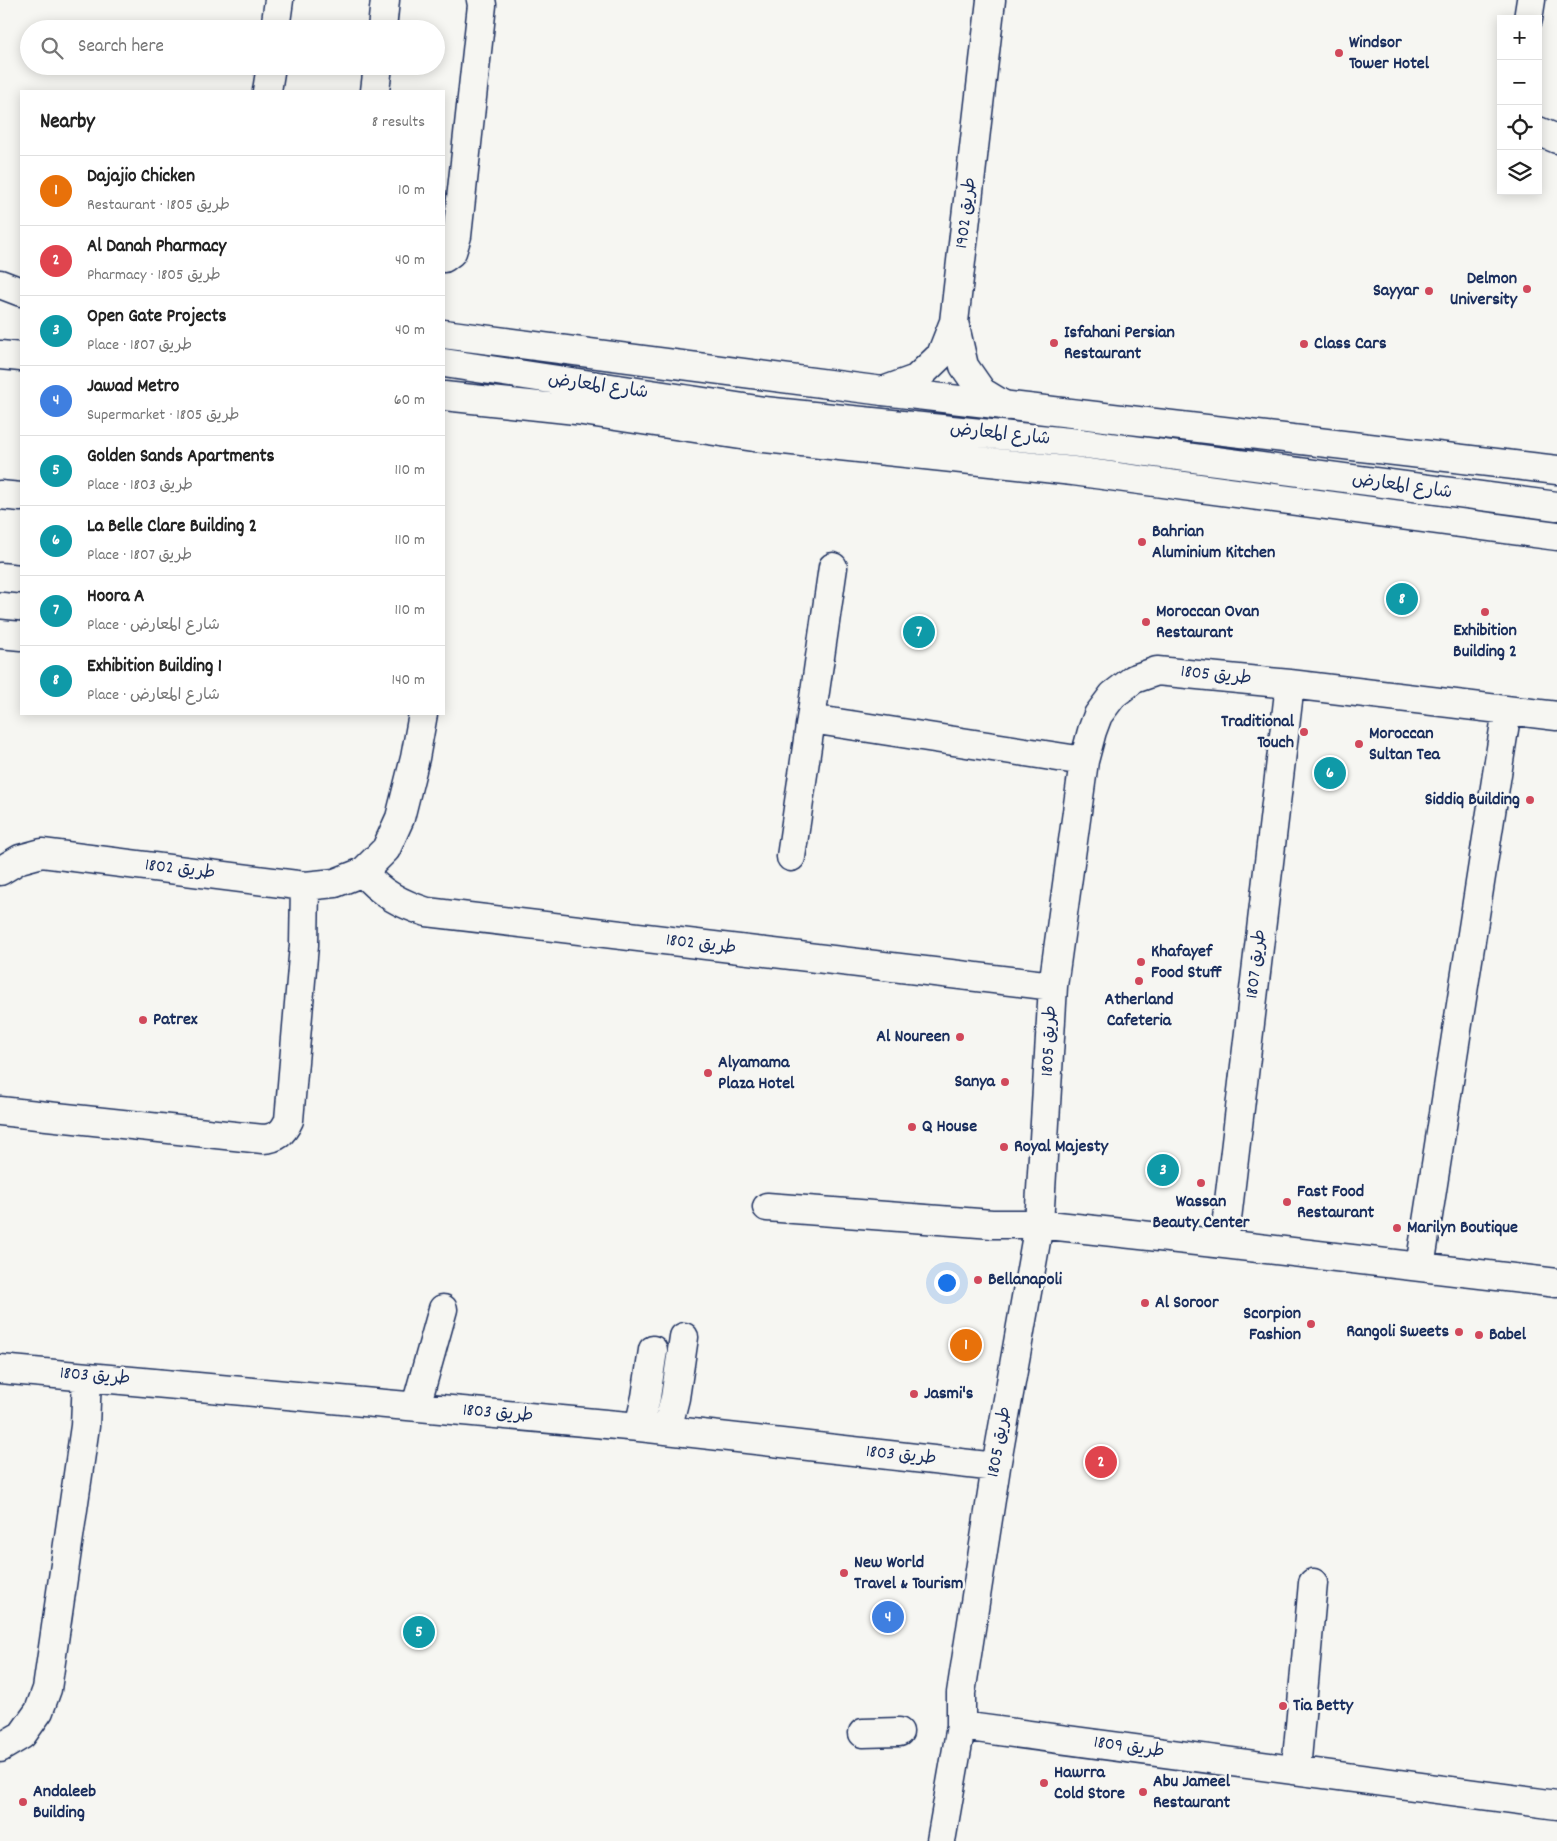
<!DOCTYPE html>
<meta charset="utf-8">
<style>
:root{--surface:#fff;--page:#f2f2f2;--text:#222;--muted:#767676;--line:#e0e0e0;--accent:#2563eb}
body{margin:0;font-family:Dekko,"Playpen Sans Arabic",sans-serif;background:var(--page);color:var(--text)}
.controls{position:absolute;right:15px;top:15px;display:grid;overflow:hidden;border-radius:0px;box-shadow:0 2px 12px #0003}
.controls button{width:45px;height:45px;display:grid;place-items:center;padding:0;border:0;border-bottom:1px solid var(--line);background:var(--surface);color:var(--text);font:25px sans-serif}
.you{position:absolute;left:946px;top:1282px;width:18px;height:18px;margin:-12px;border:4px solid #fff;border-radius:50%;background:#1a73e8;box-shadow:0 0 0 8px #1a73e833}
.badge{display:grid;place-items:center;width:32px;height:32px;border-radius:50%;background:var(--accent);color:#fff;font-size:16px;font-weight:700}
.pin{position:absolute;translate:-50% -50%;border:2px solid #fff;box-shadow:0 1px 5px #0006}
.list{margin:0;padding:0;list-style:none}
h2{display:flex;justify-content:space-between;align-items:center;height:65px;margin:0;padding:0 20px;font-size:21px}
h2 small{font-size:16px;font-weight:400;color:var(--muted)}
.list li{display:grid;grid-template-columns:32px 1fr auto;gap:15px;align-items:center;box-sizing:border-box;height:70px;padding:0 20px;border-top:1px solid var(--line)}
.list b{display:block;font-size:19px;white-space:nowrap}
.list p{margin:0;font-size:16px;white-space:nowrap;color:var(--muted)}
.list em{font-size:16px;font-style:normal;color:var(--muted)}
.icon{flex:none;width:28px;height:28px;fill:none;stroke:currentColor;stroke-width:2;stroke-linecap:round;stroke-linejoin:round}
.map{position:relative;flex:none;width:1557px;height:1841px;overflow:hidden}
.search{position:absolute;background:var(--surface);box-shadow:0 2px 12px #0003;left:20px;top:20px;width:425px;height:55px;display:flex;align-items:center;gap:12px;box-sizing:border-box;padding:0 18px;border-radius:28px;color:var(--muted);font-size:19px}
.panel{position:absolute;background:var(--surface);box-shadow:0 2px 12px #0003;left:20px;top:90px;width:425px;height:625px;border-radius:0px}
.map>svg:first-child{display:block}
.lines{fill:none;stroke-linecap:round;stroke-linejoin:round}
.minor-casing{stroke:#1b2f5e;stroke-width:31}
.major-casing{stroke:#1b2f5e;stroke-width:31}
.minor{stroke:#f6f6f2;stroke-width:28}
.major{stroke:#f6f6f2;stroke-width:28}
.poi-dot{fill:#d1495b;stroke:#f6f6f2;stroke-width:2}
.labels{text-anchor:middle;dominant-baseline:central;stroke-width:5;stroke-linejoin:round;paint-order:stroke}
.poi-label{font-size:18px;font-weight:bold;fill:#1b2f5e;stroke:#f6f6f2;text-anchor:start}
.street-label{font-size:18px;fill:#1b2f5e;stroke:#f6f6f2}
</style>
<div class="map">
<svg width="1557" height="1841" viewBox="0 0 1557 1841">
<rect width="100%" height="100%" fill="#f6f6f2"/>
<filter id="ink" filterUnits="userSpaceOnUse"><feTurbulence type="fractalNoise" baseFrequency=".02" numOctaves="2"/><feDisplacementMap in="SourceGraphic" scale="10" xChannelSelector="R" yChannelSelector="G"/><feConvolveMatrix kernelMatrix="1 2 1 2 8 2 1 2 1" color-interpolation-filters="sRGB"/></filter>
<g filter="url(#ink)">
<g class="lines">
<g class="minor-casing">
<path id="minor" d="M 1528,19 L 1531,0
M 275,29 L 279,0
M 382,29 L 385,0
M 267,91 L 271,66
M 375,91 L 378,66
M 1538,131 L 1557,139
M 444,258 L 452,252 L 457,236 L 482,5 L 481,0
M 954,322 L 964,366 L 982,392 L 1005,406
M 883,391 L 916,379 L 941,355 L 954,322 L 991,0
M 0,495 L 21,497
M 0,577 L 21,579
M 0,634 L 21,636
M 811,719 L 1084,761
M 791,857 L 833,567
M 0,871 L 20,859 L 42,853 L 305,886 L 335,883 L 363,872 L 386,849 L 400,818 L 415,758 L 423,714
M 363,872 C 380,893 401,904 427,912 L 1053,986
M 0,1111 L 263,1139 C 277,1138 283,1133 289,1120 L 304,945 L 305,886
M 767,1207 L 992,1224 L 1039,1224 L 1224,1244 L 1557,1283
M 1224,1244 L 1290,684
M 1420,1267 L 1507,710
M 0,1369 L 639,1427 L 996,1467
M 416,1406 L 443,1309
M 639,1427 L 646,1397 L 653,1350
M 667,1430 L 675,1398 L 684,1337
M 961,1726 L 1557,1805
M 863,1733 L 899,1732
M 0,1748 L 22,1735 L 39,1711 L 47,1689 L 85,1426 L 87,1377
M 1296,1770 L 1313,1583
M 941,1841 L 961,1726 L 961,1693 L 996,1467 L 1039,1224 L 1053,986 L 1084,761 L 1092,731 L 1098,715 L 1113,695 L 1134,679 L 1157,671 L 1290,684 L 1557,716"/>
</g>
<g class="major-casing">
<path id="major" d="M 0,284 L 21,292
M 444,334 L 883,391 L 1557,470
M 0,355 L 21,357
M 444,363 L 764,411 L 1079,443 L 1557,506
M 444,396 L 576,410 L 754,437 L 1073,471 L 1557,536"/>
</g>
<use href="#minor" class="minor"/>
<use href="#major" class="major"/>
</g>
</g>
<g class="poi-dot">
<circle cx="1339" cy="53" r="5"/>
<circle cx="1527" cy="289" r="5"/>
<circle cx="1429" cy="291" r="5"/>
<circle cx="1054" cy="343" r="5"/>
<circle cx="1304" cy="344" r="5"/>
<circle cx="1142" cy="542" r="5"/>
<circle cx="1485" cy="612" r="5"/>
<circle cx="1146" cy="622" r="5"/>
<circle cx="1304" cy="732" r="5"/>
<circle cx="1359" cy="744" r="5"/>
<circle cx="1530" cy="800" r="5"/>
<circle cx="1141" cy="962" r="5"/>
<circle cx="1139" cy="981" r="5"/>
<circle cx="143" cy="1020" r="5"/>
<circle cx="960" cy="1037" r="5"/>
<circle cx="708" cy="1073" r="5"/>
<circle cx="1005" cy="1082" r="5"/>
<circle cx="912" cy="1127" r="5"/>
<circle cx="1004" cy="1147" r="5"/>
<circle cx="1201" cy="1183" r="5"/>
<circle cx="1287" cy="1202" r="5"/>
<circle cx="1397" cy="1228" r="5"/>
<circle cx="978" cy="1280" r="5"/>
<circle cx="1145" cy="1303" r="5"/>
<circle cx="1311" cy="1324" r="5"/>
<circle cx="1459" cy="1332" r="5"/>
<circle cx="1479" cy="1335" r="5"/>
<circle cx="914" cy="1394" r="5"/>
<circle cx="844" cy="1573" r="5"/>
<circle cx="1283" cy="1706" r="5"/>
<circle cx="1044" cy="1783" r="5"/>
<circle cx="1143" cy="1792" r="5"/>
<circle cx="23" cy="1802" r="5"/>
</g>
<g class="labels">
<g class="poi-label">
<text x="1349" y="43">Windsor<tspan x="1349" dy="21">Tower Hotel</tspan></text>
<text x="1517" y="279" text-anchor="end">Delmon<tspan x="1517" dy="21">University</tspan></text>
<text x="1419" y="291" text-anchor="end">Sayyar</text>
<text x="1064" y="333">Isfahani Persian<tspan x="1064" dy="21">Restaurant</tspan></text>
<text x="1314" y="344">Class Cars</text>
<text x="1152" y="532">Bahrian<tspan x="1152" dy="21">Aluminium Kitchen</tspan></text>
<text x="1156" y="612">Moroccan Ovan<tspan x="1156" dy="21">Restaurant</tspan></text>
<text x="1485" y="631" text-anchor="middle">Exhibition<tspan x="1485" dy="21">Building 2</tspan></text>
<text x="1294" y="722" text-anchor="end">Traditional<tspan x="1294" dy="21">Touch</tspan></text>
<text x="1369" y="734">Moroccan<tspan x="1369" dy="21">Sultan Tea</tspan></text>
<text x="1520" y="800" text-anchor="end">Siddiq Building</text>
<text x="1151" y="952">Khafayef<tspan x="1151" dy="21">Food Stuff</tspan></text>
<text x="1139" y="1000" text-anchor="middle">Atherland<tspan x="1139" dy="21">Cafeteria</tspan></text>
<text x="153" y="1020">Patrex</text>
<text x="950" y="1037" text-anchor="end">Al Noureen</text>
<text x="718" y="1063">Alyamama<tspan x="718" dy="21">Plaza Hotel</tspan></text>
<text x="995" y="1082" text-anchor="end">Sanya</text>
<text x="922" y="1127">Q House</text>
<text x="1014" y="1147">Royal Majesty</text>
<text x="1297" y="1192">Fast Food<tspan x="1297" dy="21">Restaurant</tspan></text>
<text x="1201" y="1202" text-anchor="middle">Wassan<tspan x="1201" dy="21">Beauty Center</tspan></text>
<text x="1407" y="1228">Marilyn Boutique</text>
<text x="988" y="1280">Bellanapoli</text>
<text x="1155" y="1303">Al Soroor</text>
<text x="1301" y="1314" text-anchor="end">Scorpion<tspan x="1301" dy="21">Fashion</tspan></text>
<text x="1449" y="1332" text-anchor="end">Rangoli Sweets</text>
<text x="1489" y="1335">Babel</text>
<text x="924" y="1394">Jasmi's</text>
<text x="854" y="1563">New World<tspan x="854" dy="21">Travel &amp; Tourism</tspan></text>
<text x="1293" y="1706">Tia Betty</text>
<text x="1054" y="1773">Hawrra<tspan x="1054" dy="21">Cold Store</tspan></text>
<text x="1153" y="1782">Abu Jameel<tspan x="1153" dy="21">Restaurant</tspan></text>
<text x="33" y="1792">Andaleeb<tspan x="33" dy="21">Building</tspan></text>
</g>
<g class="street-label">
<text transform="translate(967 213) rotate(-83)">طريق 1902</text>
<text transform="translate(598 387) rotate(8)">شارع المعارض</text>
<text transform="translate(1000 435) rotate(6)">شارع المعارض</text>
<text transform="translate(1402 487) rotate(8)">شارع المعارض</text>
<text transform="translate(1216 676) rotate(6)">طريق 1805</text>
<text transform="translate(180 870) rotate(7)">طريق 1802</text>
<text transform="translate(701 945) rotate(7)">طريق 1802</text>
<text transform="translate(1257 964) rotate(-83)">طريق 1807</text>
<text transform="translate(1050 1041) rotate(-87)">طريق 1805</text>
<text transform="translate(95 1377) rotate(5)">طريق 1803</text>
<text transform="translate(498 1414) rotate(5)">طريق 1803</text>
<text transform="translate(1000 1442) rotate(-80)">طريق 1805</text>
<text transform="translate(901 1456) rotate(6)">طريق 1803</text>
<text transform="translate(1129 1748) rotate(8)">طريق 1809</text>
</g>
</g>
</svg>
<div class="controls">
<button>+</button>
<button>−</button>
<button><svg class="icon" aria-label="locate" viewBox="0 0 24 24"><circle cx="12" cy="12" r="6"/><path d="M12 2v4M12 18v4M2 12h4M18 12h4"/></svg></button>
<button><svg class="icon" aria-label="layers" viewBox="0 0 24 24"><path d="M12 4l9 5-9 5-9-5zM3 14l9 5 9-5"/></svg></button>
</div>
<div class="you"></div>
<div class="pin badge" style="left:966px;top:1345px;background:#e8710a">1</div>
<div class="pin badge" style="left:1101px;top:1462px;background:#e0444e">2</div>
<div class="pin badge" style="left:1163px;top:1170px;background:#0f9aa8">3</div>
<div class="pin badge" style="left:888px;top:1617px;background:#3f7fe0">4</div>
<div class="pin badge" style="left:419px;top:1632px;background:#0f9aa8">5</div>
<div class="pin badge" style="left:1330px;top:773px;background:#0f9aa8">6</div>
<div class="pin badge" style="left:919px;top:632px;background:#0f9aa8">7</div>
<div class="pin badge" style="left:1402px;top:599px;background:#0f9aa8">8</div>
<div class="search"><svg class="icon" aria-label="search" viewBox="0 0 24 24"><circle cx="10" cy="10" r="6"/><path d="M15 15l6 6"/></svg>Search here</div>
<section class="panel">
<h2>Nearby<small>8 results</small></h2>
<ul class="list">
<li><span class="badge" style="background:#e8710a">1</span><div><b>Dajajio Chicken</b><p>Restaurant · طريق 1805</p></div><em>10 m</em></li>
<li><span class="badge" style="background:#e0444e">2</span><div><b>Al Danah Pharmacy</b><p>Pharmacy · طريق 1805</p></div><em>40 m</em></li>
<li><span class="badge" style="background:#0f9aa8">3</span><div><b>Open Gate Projects</b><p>Place · طريق 1807</p></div><em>40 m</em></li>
<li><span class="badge" style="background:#3f7fe0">4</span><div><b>Jawad Metro</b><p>Supermarket · طريق 1805</p></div><em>60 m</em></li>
<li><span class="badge" style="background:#0f9aa8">5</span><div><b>Golden Sands Apartments</b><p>Place · طريق 1803</p></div><em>110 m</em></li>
<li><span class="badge" style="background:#0f9aa8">6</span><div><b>La Belle Clare Building 2</b><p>Place · طريق 1807</p></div><em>110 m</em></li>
<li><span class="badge" style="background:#0f9aa8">7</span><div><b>Hoora A</b><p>Place · شارع المعارض</p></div><em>110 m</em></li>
<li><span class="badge" style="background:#0f9aa8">8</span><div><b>Exhibition Building 1</b><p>Place · شارع المعارض</p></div><em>140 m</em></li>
</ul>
</section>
</div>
